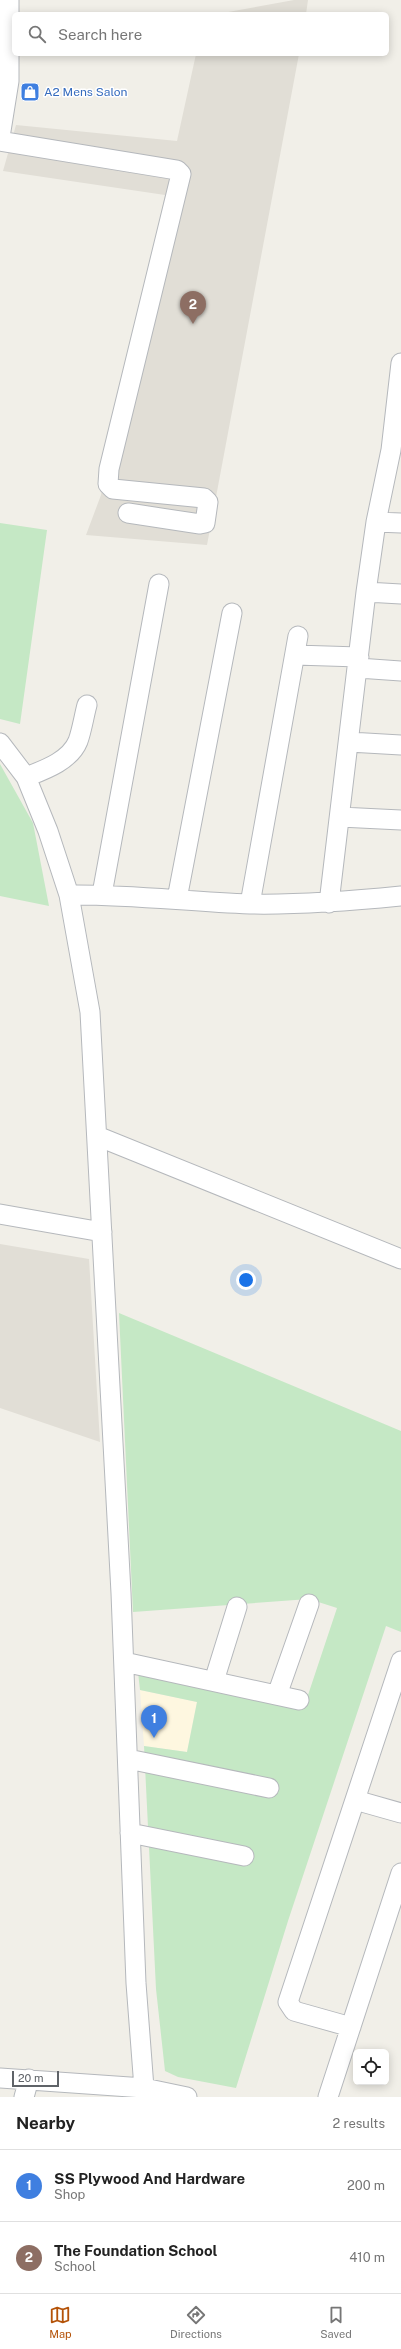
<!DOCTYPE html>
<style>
:root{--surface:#fff;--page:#f6f6f6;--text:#222;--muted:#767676;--line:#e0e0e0;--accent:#b45309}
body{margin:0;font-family:"Public Sans",sans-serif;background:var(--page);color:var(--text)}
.controls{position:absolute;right:12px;bottom:12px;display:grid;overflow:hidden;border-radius:6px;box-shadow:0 2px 10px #0003}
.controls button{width:36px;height:36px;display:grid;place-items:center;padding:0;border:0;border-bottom:1px solid var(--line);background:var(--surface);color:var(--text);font:20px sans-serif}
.scale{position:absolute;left:12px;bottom:10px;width:47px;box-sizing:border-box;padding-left:4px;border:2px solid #5f6368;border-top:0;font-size:11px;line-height:14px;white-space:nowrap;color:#5f6368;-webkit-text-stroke:3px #fff;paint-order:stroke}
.you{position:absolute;left:246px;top:1280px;width:14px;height:14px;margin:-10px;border:3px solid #fff;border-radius:50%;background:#1a73e8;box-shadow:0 0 0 6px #1a73e833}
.badge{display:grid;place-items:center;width:26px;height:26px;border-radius:50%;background:var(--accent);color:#fff;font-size:13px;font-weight:700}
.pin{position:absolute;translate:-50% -33px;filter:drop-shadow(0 1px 2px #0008)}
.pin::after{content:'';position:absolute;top:21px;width:14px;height:12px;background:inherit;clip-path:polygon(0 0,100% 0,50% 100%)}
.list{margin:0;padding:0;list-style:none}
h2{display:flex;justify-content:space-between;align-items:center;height:52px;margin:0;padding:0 16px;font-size:17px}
h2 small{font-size:13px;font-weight:400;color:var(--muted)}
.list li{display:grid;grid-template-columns:26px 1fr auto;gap:12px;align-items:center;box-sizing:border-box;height:72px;padding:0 16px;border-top:1px solid var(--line)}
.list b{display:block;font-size:15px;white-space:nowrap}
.list p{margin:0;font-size:13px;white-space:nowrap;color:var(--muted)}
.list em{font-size:13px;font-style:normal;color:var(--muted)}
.icon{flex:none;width:22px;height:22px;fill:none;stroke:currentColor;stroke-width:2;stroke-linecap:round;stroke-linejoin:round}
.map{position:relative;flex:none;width:401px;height:2097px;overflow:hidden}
.search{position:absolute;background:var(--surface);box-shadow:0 2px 10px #0003;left:12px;right:12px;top:12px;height:44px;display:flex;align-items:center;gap:10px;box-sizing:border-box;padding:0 14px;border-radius:6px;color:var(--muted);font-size:15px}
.sheet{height:196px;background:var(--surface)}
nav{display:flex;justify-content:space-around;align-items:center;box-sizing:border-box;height:56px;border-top:1px solid var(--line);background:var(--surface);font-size:11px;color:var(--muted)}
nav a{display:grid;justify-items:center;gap:2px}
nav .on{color:var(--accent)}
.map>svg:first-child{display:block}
.commercial{fill:#fef7e0}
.education{fill:#e1ded6}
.green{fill:#c5e8c5}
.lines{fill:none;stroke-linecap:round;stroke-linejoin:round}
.minor-casing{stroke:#b5b8bc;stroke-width:21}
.minor{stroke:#fff;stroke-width:19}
.labels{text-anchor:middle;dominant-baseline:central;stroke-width:3;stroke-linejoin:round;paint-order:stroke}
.shop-label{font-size:12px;fill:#366cbe;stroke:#fff;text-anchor:start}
</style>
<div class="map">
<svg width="401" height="2097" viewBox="0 0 401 2097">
<rect width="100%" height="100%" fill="#f1efe8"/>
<path class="commercial" d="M 140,1690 L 197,1702 L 187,1752 L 144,1746 Z"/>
<path class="education" d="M 294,0 L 308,0 L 306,14 L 217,14 Z
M 196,54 L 299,54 L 207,545 L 86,535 L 101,495 L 165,195 L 3,171 L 16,125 L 177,141 Z
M 0,1244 L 89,1259 L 100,1442 L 0,1408 Z"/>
<path class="green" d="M 0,523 L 47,530 L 20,724 L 0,719 Z
M 0,764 L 33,823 L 49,906 L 0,896 Z
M 119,1313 L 401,1431 L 401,1632 L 386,1626 L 288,1921 L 236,2088 L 178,2077 L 165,2071 L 156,1989 L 144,1746 L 187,1752 L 197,1702 L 140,1690 L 138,1672 L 304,1707 L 337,1608 L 309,1599 L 133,1612 Z"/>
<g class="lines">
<g class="minor-casing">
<path id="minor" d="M 0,137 L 9,81 L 9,0
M 0,141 L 177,170 L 181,174 L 109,469 L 108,484 L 113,489 L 204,498 L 208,502 L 205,523 L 200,524 L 128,513
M 376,522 L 401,523
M 366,592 L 401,594
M 295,655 L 359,657
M 358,668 L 401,671
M 349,742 L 401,745
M 0,743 L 26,777 L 48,831 L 69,895 L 90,1012 L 121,1593 L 136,1983 L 144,2088
M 26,777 C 44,770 70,761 78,741 C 82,730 84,716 87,705
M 340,817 L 401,820
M 102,894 L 159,584
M 69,895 C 129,894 189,902 250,904 C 300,905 351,901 401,896
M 177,899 L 232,613
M 329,903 L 366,592 L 376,522 L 391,450 L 401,363
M 250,904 L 298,636
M 97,1136 L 401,1259
M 0,1214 L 102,1232
M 124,1662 L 299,1700
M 214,1681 L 237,1607
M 277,1695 L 309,1604
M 128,1759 L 269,1788
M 355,1800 L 401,1813
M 130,1833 L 244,1856
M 351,2027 L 294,2011 L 288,2002 L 401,1661
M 0,2078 L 144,2088 L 187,2097
M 24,2097 L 29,2079
M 328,2097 L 401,1873"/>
</g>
<use href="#minor" class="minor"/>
</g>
<defs>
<g id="shop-square" transform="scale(1)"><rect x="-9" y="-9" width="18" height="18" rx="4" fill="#3f7fe0" stroke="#fff"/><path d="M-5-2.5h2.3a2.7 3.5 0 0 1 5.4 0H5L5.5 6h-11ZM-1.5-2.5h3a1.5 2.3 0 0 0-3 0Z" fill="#fff"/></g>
</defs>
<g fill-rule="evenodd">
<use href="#shop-square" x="30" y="92"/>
</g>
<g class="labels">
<g class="shop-label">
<text x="44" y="92">A2 Mens Salon</text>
</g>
</g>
</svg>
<div class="controls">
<button><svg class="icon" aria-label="locate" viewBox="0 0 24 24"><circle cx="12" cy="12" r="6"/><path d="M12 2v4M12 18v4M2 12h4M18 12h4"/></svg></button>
</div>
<div class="scale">20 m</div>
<div class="you"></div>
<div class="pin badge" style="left:154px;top:1738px;background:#3f7fe0">1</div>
<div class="pin badge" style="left:193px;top:324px;background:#8d6e63">2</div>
<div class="search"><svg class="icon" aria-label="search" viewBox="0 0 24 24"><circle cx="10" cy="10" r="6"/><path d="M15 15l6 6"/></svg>Search here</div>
</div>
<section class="sheet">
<h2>Nearby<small>2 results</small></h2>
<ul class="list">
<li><span class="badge" style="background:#3f7fe0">1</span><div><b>SS Plywood And Hardware</b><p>Shop</p></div><em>200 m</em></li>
<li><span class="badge" style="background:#8d6e63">2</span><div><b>The Foundation School</b><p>School</p></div><em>410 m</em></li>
</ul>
</section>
<nav>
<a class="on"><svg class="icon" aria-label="map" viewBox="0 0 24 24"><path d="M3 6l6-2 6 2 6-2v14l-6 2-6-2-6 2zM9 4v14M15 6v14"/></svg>Map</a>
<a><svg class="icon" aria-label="directions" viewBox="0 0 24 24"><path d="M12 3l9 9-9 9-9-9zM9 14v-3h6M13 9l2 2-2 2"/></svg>Directions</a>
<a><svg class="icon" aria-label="saved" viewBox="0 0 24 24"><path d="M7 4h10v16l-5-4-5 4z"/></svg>Saved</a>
</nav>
